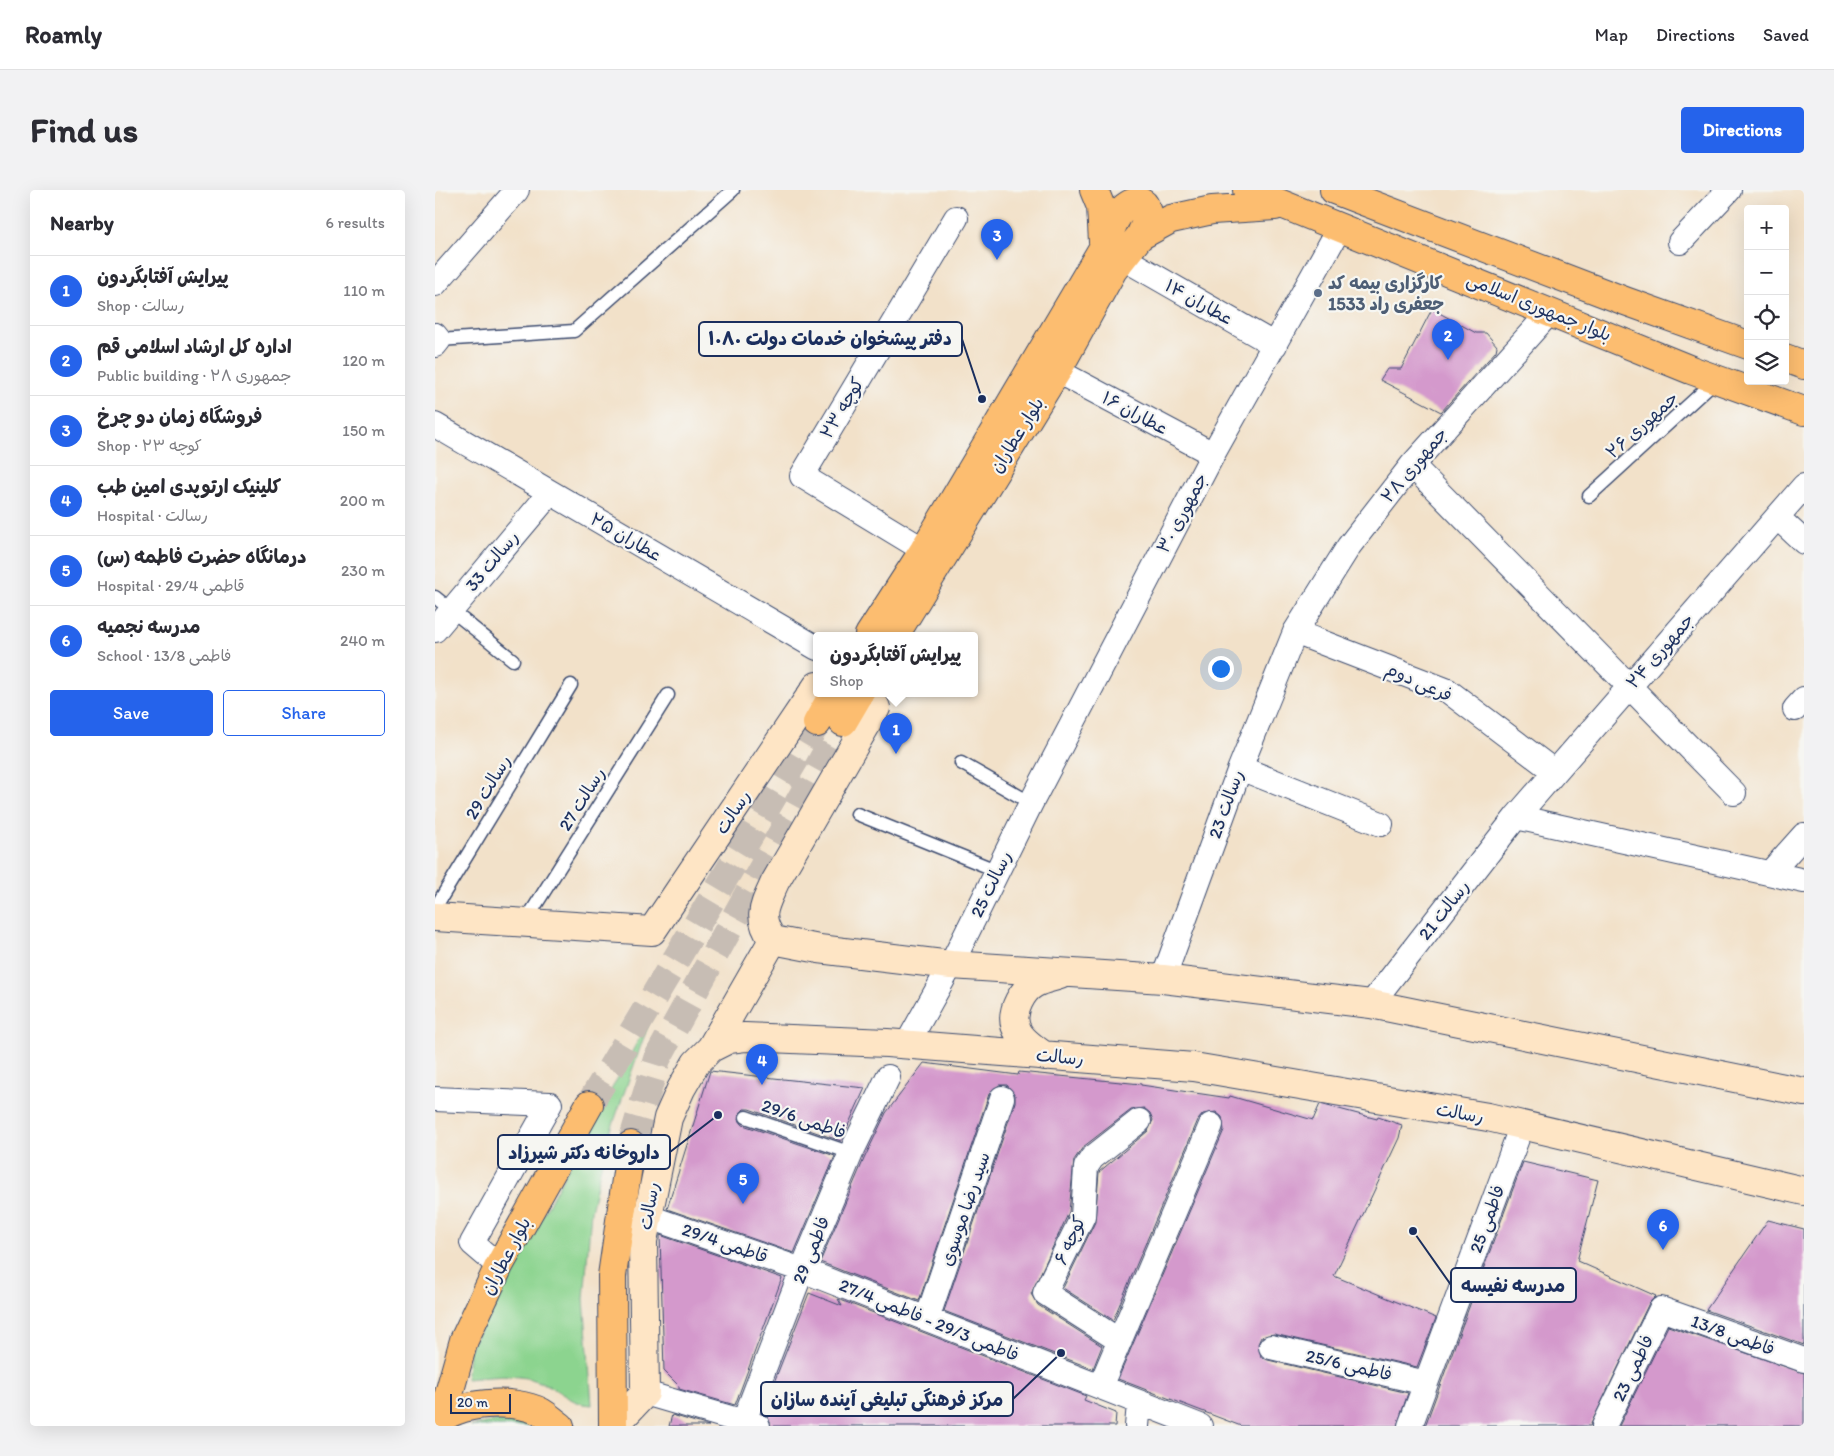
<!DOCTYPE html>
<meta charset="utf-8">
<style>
:root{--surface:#fff;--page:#f2f2f3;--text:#2b2b33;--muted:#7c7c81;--line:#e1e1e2;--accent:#2563eb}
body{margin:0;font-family:Itim,"Playpen Sans Arabic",sans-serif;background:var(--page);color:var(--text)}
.controls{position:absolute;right:15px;top:15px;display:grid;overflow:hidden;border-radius:5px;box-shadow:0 5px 20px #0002}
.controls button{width:45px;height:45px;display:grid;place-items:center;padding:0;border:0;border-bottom:1px solid var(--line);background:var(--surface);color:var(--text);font:25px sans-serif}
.scale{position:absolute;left:15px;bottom:12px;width:61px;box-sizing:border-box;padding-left:5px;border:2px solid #1b2f5e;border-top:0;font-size:14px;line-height:18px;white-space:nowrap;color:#1b2f5e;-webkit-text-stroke:4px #f6f6f2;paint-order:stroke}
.you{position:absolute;left:785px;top:478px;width:18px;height:18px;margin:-12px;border:4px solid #fff;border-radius:50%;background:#1a73e8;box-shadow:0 0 0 8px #1a73e833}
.badge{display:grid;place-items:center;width:32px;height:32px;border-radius:50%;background:var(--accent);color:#fff;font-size:16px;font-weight:700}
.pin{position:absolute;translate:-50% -41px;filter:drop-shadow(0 1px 2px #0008)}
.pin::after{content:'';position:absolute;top:26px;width:18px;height:15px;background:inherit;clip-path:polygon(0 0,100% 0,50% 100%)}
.popup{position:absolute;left:378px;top:442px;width:165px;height:65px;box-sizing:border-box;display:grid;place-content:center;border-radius:5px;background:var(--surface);filter:drop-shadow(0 1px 4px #0005);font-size:16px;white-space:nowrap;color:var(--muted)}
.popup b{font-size:19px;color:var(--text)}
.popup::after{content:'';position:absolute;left:50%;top:100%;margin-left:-10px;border:10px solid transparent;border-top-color:var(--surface)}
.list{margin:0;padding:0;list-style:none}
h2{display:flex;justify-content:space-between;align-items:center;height:65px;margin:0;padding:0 20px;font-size:21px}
h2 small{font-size:16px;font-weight:400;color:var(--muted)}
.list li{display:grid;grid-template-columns:32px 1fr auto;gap:15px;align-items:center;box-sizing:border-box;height:70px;padding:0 20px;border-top:1px solid var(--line)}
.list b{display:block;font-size:19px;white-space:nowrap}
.list p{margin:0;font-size:16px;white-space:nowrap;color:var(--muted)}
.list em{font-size:16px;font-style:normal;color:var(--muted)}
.actions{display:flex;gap:10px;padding:15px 20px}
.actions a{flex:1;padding:11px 0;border:1px solid var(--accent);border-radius:5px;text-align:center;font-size:18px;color:var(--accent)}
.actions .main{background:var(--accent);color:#fff}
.icon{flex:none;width:28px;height:28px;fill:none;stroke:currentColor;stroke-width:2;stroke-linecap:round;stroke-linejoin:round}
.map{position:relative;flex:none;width:1369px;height:1236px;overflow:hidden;border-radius:5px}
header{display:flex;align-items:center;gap:30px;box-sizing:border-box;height:70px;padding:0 25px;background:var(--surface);border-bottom:1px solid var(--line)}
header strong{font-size:24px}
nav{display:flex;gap:28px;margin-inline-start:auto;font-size:18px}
.intro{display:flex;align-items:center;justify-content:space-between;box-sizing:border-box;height:120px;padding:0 30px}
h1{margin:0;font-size:35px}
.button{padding:12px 22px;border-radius:5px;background:var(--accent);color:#fff;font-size:18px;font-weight:700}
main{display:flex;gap:30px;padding:0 30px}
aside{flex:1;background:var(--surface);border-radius:5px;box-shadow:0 5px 20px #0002}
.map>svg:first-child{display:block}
.green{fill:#8cd48f;stroke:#548276}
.building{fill:#d499cc}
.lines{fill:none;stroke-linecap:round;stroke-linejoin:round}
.primary-tunnel{stroke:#c7bdb4;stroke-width:28;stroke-dasharray:28 14;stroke-linecap:butt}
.lane-casing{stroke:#3b4a6e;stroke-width:15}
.street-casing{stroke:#3b4a6e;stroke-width:26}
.secondary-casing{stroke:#3b4a6e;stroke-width:30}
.primary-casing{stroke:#3b4a6e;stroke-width:30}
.lane{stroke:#fff;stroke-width:12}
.street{stroke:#fff;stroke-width:24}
.secondary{stroke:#fee5c5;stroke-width:28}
.primary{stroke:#fcbd6f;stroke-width:28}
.service-dot{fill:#5c6f8a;stroke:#f6f6f2;stroke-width:2}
.labels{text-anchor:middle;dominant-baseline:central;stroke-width:4.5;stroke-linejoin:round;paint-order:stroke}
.service-label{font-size:18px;font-weight:bold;fill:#4e5e75;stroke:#f6f6f2;text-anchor:start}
.street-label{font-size:18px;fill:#1b2f5e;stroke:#f6f6f2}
.leader{fill:none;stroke:#1b2f5e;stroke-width:2}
.callout-dot{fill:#1b2f5e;stroke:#f6f6f2;stroke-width:2}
.callout{fill:#f6f6f2;stroke:#1b2f5e;stroke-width:2}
.callout-label{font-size:19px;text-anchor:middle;font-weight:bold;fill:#1b2f5e}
</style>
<header>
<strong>Roamly</strong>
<nav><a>Map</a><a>Directions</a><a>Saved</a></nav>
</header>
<div class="intro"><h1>Find us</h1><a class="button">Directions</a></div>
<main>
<aside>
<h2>Nearby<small>6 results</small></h2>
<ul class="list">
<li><span class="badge">1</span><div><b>پیرایش آفتابگردون</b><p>Shop · رسالت</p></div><em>110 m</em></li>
<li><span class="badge">2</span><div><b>اداره کل ارشاد اسلامی قم</b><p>Public building · جمهوری ۲۸</p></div><em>120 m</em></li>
<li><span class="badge">3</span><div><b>فروشگاه زمان دو چرخ</b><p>Shop · کوچه ۲۳</p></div><em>150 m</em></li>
<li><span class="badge">4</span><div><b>کلینیک ارتوپدی امین طب</b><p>Hospital · رسالت</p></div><em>200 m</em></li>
<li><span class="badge">5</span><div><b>درمانگاه حضرت فاطمه (س)</b><p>Hospital · قاطمی 29/4</p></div><em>230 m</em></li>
<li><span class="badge">6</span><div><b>مدرسه نجمیه</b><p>School · فاطمی 13/8</p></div><em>240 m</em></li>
</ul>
<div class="actions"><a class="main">Save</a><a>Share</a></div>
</aside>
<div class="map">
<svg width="1369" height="1236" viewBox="0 0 1369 1236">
<rect width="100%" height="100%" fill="#f6f6f2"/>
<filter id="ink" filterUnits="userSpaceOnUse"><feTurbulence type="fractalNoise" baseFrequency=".02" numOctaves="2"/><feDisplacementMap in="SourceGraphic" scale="10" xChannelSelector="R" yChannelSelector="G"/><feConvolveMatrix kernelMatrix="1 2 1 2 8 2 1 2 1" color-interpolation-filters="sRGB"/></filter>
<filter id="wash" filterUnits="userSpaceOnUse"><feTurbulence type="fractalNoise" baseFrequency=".0096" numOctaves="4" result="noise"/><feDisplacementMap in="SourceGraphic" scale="20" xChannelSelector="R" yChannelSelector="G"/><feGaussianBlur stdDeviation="1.12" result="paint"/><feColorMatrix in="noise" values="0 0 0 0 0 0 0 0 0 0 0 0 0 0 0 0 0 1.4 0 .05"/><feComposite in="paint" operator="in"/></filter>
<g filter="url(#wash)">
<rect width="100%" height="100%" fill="#f2e1c9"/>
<path class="green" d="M 216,827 L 171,954 L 156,1021 L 149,1109 L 157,1215 C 137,1214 128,1203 112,1195 C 86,1182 59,1187 31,1189 L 35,1158 Z
M 65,1230 L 85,1231 L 95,1236 L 36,1236 Z"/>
<g id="blocks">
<path class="building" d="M 997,119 L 1041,143 L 1051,143 L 1062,156 L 1061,161 L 1006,222 L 945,190 L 952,179 L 966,179 Z
M 489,873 L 583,885 L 584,882 L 706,894 L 706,895 L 794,908 L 795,906 L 878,930 L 885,914 L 942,929 L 943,927 L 967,935 L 964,948 L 899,1086 L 1001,1128 L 982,1177 L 839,1144 L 826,1147 L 823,1154 L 826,1167 L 833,1170 L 973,1203 L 962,1236 L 806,1236 L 683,1189 L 789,940 L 787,927 L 781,922 L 768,924 L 763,930 L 678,1130 L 628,1098 L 660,1032 L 664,982 L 713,941 L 718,930 L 715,923 L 709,918 L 696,920 L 648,957 L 639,970 L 634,1022 L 596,1104 L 603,1115 L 667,1156 L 658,1179 L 509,1121 L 580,912 L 580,905 L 572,895 L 564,895 L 554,904 L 484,1111 L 385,1072 L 429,969 L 451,923 Z
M 275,881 L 430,898 L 406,951 L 314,919 L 309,919 L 304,924 L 303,929 L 308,935 L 400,966 L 359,1063 L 232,1019 Z
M 1088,972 L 1163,990 L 1142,1071 L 1221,1106 L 1214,1113 L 1155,1236 L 990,1236 Z
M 1333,1030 L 1369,1039 L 1369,1155 L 1271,1120 Z
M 225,1045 L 347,1088 L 300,1215 L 244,1199 L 244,1196 L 229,1181 Z
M 374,1103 L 407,1116 L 403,1109 L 651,1206 L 649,1210 L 681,1223 L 680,1236 L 336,1236 L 333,1227 L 327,1223 Z
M 1233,1136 L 1369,1183 L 1369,1236 L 1184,1236 Z
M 237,1225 L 274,1236 L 234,1236 Z"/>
</g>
</g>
<g filter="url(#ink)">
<use href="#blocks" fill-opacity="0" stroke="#3b4a6e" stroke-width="1"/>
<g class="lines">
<path class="primary-tunnel" d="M 154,915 L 382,533
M 196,955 L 222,869 L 408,532"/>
<g class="lane-casing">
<path id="lane" d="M 4,150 L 139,141 L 298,0
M 1154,306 L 1282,189
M 0,407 L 78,470
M 526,573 L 596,613
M 422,624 L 563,681
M 0,718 L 136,495
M 90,732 L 233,505
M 311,927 L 416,963"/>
</g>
<g class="street-casing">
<path id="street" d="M 1245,52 L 1294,0
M 688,68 L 840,155
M 0,94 L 82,0
M 0,145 L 4,150 L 0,155
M 622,181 L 778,264
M 0,235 L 382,458
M 977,275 L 1299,603
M 1342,327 L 1369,352
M 489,360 L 367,286 L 521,28
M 0,440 L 115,303
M 860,442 L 1013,501 L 1120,582
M 1360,519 L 1369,509
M 805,578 L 946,634
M 1081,627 L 1369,691
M 1335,683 L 1369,645
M 728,789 L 805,578 L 860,442 L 914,356 L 977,275 L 1115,122
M 936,814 L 1081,627 L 1369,296
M 472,854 L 516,775 L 596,613 L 778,264 L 905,37
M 0,909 L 115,914 L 37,1053 L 64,1076
M 214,1027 L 367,1080 L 765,1236
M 492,1129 L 567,908
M 685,1151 L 610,1103 L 648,1026 L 651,977 L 657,968 L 704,931
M 836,1157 L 991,1193
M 665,1197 L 776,935
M 210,1203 L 323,1236
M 307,1236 L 367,1080 L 416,963 L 453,887
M 702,1236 L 704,1214
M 975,1236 L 1087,935
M 1169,1236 L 1226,1119 L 1369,1170"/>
</g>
<g class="secondary-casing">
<path id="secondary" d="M 434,503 L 441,518 L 340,692 C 329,717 321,726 338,750 L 384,759 L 516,775 L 728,789 L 936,814 L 1369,902
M 0,727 L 217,741 L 382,496
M 276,858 L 338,750
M 610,866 C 589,852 570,838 584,811 C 587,805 593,797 599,794 C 607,789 617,788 625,785
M 179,1236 L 210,1203 L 208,1051 L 233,928 L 246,899 L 261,873 L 276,858 L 294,849 L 310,847 L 452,853 L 759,877 L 1053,927 L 1369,1001"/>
</g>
<g class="primary-casing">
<path id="primary" d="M 659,0 L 666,17 L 668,52
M 812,0 L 1256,180 L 1369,221
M 899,0 L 1190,111 L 1313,155
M 705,46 L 736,29 L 777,20 L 840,16
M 1350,168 L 1369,175
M 434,445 L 489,360 L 668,58 C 676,40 682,14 704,11 L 709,14 L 713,22 L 712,30 L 705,46 L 678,80 L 622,181 L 460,445
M 408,532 L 425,503
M 382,533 L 399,503
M 8,1225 L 29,1150 L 64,1076 L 154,915
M 0,1234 C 21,1211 79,1208 106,1222 C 113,1226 119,1232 125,1236
M 178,1236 L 177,1086 L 196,955"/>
</g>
<use href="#lane" class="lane"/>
<use href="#street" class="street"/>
<use href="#secondary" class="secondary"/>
<use href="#primary" class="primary"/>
</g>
</g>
<circle class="service-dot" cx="883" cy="103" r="5"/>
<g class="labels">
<g class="service-label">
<text x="893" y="93">کارگزاری بیمه کد<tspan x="893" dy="21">1533 جعفری راد</tspan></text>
</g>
<g class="street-label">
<text transform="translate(764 112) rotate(29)">عطاران ۱۴</text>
<text transform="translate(1104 117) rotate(22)">بلوار جمهوری اسلامی</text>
<text transform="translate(407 218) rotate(-59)">کوچه ۲۳</text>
<text transform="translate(700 223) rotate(28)">عطاران ۱۶</text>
<text transform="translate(1207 235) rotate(-42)">جمهوری ۲۶</text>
<text transform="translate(582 245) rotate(-58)">بلوار عطاران</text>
<text transform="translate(979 275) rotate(-50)">جمهوری ۲۸</text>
<text transform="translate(747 323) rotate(-62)">جمهوری ۳۰</text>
<text transform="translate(191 347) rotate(30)">عطاران ۲۵</text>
<text transform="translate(57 371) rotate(-50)">رسالت 33</text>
<text transform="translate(1225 461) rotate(-49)">جمهوری ۲۴</text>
<text transform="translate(984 492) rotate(24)">فرعی دوم</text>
<text transform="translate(53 597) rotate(-59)">رسالت 29</text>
<text transform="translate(147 609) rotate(-58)">رسالت 27</text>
<text transform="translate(791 614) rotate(-70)">رسالت 23</text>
<text transform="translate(298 622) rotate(-56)">رسالت</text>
<text transform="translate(556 694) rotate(-64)">رسالت 25</text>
<text transform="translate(1009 720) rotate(-52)">رسالت 21</text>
<text transform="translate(625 867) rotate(5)">رسالت</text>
<text transform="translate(1025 923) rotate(10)">رسالت</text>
<text transform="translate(369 929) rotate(19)">فاطمی 29/6</text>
<text transform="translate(214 1016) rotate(-80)">رسالت</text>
<text transform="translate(530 1019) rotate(-71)">سید رضا موسوی</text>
<text transform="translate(1052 1029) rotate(-70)">فاطمی 25</text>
<text transform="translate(635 1050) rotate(-66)">کوچه ۶</text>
<text transform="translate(290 1053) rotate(19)">قاطمی 29/4</text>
<text transform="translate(376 1060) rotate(-68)">فاطمی 29</text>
<text transform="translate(71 1066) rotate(-62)">بلوار عطاران</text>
<text transform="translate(494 1130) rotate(22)">فاطمی 29/3 - فاطمی 27/4</text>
<text transform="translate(1298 1145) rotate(20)">فاطمی 13/8</text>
<text transform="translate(914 1175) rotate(13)">فاطمی 25/6</text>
<text transform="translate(1198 1178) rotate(-64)">فاطمی 23</text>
</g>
</g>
<path class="leader" d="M547 209L527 149M283 925L235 962M978 1041L1016 1095M626 1163L578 1209"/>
<g class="callout-dot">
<circle cx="547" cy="209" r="5"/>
<circle cx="283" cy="925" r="5"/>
<circle cx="978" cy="1041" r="5"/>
<circle cx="626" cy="1163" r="5"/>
</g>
<g class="callout">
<rect x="264" y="132" width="263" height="34" rx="5"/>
<rect x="63" y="945" width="172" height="34" rx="5"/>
<rect x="1016" y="1078" width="125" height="34" rx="5"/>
<rect x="326" y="1192" width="252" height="34" rx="5"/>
</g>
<g class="callout-label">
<text x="395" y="155">دفتر پیشخوان خدمات دولت ۱۰۸۰</text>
<text x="149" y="969">داروخانه دکتر شیرزاد</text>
<text x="1078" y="1102">مدرسه نفیسه</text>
<text x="452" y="1216">مرکز فرهنگی تبلیغی آینده سازان</text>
</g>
</svg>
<div class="controls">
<button>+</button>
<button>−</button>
<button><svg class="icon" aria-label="locate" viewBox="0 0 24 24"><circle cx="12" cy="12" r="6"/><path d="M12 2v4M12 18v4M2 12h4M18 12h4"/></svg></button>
<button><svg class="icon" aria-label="layers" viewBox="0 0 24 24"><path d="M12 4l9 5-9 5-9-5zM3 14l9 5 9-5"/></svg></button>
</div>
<div class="scale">20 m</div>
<div class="you"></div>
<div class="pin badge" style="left:461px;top:564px">1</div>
<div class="popup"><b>پیرایش آفتابگردون</b>Shop</div>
<div class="pin badge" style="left:1013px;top:170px">2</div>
<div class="pin badge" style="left:562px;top:70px">3</div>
<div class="pin badge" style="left:327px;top:895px">4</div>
<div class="pin badge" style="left:308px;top:1014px">5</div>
<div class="pin badge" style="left:1228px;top:1060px">6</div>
</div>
</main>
